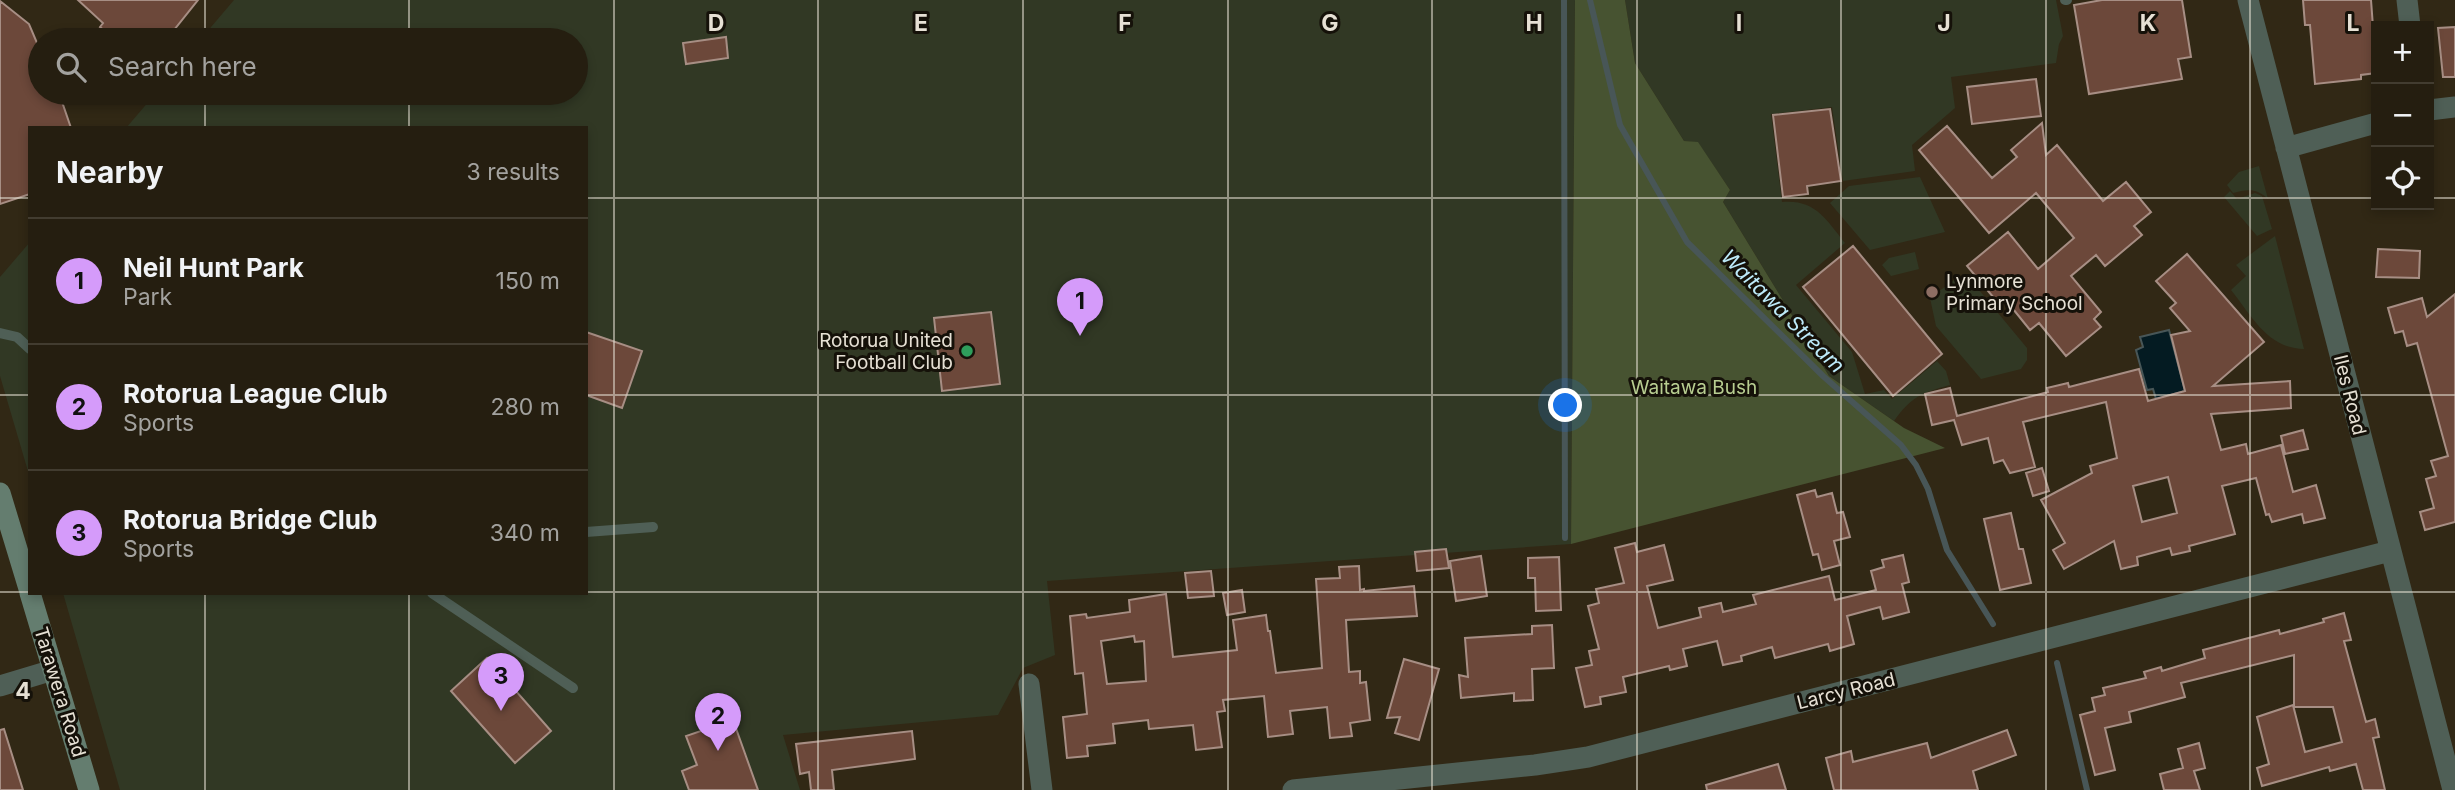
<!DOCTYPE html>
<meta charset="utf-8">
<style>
:root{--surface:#251e10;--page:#2d2719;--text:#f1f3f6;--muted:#a3a29f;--line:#423c30;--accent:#d59bfa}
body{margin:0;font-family:Inter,sans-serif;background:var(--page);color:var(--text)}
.controls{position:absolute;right:21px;top:21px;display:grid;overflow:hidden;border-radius:0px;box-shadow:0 4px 10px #0003}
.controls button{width:63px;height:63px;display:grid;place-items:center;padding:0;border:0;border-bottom:2px solid var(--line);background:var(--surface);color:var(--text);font:35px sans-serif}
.you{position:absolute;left:1566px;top:406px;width:24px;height:24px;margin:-18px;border:5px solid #fff;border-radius:50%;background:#1a73e8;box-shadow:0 0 0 10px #1a73e833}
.badge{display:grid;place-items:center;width:46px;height:46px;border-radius:50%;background:var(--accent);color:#111;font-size:23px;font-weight:700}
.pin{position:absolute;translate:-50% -58px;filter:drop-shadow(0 2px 4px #0008)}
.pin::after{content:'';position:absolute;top:37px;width:24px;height:21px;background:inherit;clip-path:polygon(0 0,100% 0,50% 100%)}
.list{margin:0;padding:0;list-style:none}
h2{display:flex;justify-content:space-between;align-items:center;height:91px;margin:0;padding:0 28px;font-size:30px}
h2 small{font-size:23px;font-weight:400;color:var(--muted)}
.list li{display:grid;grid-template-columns:46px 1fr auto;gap:21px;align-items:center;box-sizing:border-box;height:126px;padding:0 28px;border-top:2px solid var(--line)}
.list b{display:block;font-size:26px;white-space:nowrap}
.list p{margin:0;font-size:23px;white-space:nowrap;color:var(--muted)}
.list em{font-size:23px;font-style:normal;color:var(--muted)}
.icon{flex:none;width:38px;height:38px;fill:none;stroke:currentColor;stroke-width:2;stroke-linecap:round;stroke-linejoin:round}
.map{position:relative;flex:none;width:2455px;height:790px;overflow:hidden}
.search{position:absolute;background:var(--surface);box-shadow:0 4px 10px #0003;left:28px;top:28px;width:560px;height:77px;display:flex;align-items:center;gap:18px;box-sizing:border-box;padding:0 24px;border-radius:38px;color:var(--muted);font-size:26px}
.panel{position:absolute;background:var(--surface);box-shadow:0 4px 10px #0003;left:28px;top:126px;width:560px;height:469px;border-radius:0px}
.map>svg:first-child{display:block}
.green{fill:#313824}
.forest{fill:#475331}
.water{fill:#041b22;stroke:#485657;stroke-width:2}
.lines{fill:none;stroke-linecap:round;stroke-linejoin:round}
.stream{stroke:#485657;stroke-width:6}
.building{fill:#6c483a;stroke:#a78e84;stroke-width:2;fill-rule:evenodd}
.lane{stroke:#4f5f56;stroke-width:10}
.street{stroke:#4f5f56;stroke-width:21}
.secondary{stroke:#647d6f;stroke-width:21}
.grid{fill:none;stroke:#e6e0d4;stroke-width:2;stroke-opacity:0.55}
.education-dot{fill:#8d6e63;stroke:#151109;stroke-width:2.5}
.leisure-dot{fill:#2e9e5b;stroke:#151109;stroke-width:2.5}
.labels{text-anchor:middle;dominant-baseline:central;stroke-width:6;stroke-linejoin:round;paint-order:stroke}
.poi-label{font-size:19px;fill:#e6e0d4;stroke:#151109;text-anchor:start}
.park-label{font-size:19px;fill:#b8ce91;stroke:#151109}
.street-label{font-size:19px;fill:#e6e0d4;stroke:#151109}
.water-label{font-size:21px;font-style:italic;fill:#bdeaf9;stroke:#151109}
.grid-label{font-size:23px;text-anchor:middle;font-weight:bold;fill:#e6e0d4;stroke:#151109;stroke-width:6;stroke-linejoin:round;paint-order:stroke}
</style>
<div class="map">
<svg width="2455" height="790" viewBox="0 0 2455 790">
<rect width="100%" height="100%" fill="#312815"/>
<path class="green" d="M 234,0 L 1575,0 L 1571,544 L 1047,581 L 1055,655 L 1023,668 L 998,715 L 783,735 L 800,790 L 120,790 L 63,593 L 586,593 L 586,128 L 126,128 L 156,93 L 576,93 L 576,40 L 200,40 Z
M 1625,0 L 2056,0 L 2063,36 L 2059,44 L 2056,63 L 1951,77 L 1955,108 L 1912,145 L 1915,171 L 1843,181 L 1832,107 L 1771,114 L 1782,202 C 1815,199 1826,219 1845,243 L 1796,285 L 1852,352 L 1865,394 L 1884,390 L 1892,399 L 1937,361 L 1946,371 L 1950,385 C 1921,393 1911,397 1894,421 L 1829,376 L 1723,202 L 1730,190 L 1698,143 L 1684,141 L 1635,63 Z
M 2259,166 L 2268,199 C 2257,188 2247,189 2233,193 L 2227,185 L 2239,172 Z
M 1920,177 L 1945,232 L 1870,250 L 1830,203 L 1849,186 Z
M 2230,191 L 2237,199 L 2255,193 L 2262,196 L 2272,229 L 2257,236 L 2224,197 Z
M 2275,236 L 2304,349 C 2268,349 2251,315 2231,290 L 2246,276 L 2236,265 Z
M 30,242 L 30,478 L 0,376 L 0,277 Z
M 1915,252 L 1919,269 L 1891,276 L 1882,265 L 1889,258 Z
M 1964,278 L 1974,284 L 2027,348 L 2027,360 L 2021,369 L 1981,379 L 1936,326 L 1930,298 L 1954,280 Z"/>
<path class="forest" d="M 1575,0 L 1625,0 L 1635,63 L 1684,141 L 1698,142 L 1730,190 L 1723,202 L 1829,376 L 1904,428 L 1945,448 L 1571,544 Z"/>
<path class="water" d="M 2169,330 L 2185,391 L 2156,399 L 2153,389 L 2147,390 L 2136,350 L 2143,347 L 2140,337 Z"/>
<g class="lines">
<path class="stream" d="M 1564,0 L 1565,538
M 1590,0 L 1620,125 L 1687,242 L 1823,376 L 1901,445 L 1916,465 L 1928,489 L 1947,550 L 1993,624
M 2057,663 L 2087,790"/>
</g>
<path class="building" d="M 78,0 L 198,0 L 166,40 L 143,40 L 134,33 L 128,40 L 116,40 L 100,27 L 103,23 Z
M 2102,0 L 2182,0 L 2191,57 L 2178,59 L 2182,79 L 2089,94 L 2074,5 Z
M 2303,0 L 2371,0 L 2374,40 L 2376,40 L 2376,73 L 2361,75 L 2361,79 L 2315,84 L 2310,25 L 2305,25 Z
M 0,1 L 29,24 L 40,50 L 40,93 L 59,93 L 71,128 L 30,128 L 30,194 L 0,204 Z
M 2455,27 L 2455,77 L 2443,77 L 2438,28 Z
M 726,37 L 728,58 L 686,64 L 683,43 Z
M 2036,79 L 2041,116 L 1972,124 L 1967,87 Z
M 1830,109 L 1841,181 L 1807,186 L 1808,194 L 1783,197 L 1773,115 Z
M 2042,123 L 2046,155 L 2057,145 L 2103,201 L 2126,182 L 2151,212 L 2134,226 L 2142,235 L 2105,266 L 2096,255 L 2071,276 L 2101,312 L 2094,319 L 2101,327 L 2066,356 L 2039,323 L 2030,330 L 2005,299 L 1999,304 L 1967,266 L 2008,232 L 2038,269 L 2074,238 L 2036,193 L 1989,233 L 1919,150 L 1947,126 L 1992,178 L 2017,157 L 2011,150 Z
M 1853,246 L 1942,354 L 1893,396 L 1803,287 Z
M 2378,249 L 2420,251 L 2419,278 L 2376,277 Z
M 2187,254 L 2264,342 L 2213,386 L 2290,381 L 2291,408 L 2211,414 L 2221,450 L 2246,444 L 2248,454 L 2281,445 L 2293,492 L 2316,485 L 2325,518 L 2304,523 L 2302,514 L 2272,522 L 2269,514 L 2266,515 L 2256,478 L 2222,486 L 2235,534 L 2189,546 L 2190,551 L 2172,555 L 2170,548 L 2137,557 L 2138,565 L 2121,569 L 2114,541 L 2064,569 L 2053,550 L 2065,543 L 2041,500 L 2092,473 L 2090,466 L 2117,458 L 2106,402 L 2023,422 L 2035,467 L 2010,473 L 2003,460 L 1994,463 L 1988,438 L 1962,445 L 1954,420 L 1932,425 L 1925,394 L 1950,388 L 1957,416 L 2048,392 L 2047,388 L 2068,383 L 2069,387 L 2139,369 L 2148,401 L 2185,391 L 2171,335 L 2190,331 L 2170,308 L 2176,303 L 2156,281 ZM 2168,477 L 2177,513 L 2142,522 L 2133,486 Z
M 2455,294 L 2455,522 L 2425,530 L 2420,512 L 2434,508 L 2426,479 L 2436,476 L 2431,461 L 2448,456 L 2417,343 L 2407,346 L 2403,331 L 2395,333 L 2388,308 L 2422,298 L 2427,317 Z
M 991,312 L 1000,384 L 942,391 L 934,318 Z
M 586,332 L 642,351 L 622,408 L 586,395 Z
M 2303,430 L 2308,449 L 2285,454 L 2281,436 Z
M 2042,468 L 2049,491 L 2033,496 L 2026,473 Z
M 1815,490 L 1817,497 L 1832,493 L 1837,513 L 1843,512 L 1850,537 L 1834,541 L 1840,565 L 1822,570 L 1818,554 L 1813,555 L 1797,495 Z
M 2011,513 L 2019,549 L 2023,549 L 2031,583 L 2000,590 L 1984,519 Z
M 1635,543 L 1637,552 L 1664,545 L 1673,580 L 1647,586 L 1658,628 L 1701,617 L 1699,608 L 1721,603 L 1723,612 L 1756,604 L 1753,595 L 1829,576 L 1835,600 L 1876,590 L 1871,571 L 1884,567 L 1882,560 L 1903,555 L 1909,582 L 1902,584 L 1909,612 L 1883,619 L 1880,607 L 1847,616 L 1854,644 L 1830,651 L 1828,644 L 1775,658 L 1772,647 L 1741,656 L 1742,661 L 1723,665 L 1717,641 L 1683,649 L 1687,666 L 1670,670 L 1669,666 L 1623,677 L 1626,692 L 1600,697 L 1601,704 L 1585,707 L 1576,668 L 1592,665 L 1589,651 L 1599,649 L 1588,606 L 1599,603 L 1596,589 L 1624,583 L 1615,548 Z
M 1446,549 L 1449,568 L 1417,571 L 1415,552 Z
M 1481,556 L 1487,596 L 1456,601 L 1450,561 Z
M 1559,557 L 1561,610 L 1536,611 L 1535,578 L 1528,578 L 1528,558 Z
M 1359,566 L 1360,590 L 1364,589 L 1364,591 L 1414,586 L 1417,616 L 1346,620 L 1349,672 L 1360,671 L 1360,683 L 1366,682 L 1370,720 L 1350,723 L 1352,736 L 1330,738 L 1327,707 L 1290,711 L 1293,734 L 1268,737 L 1264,696 L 1223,700 L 1225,711 L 1217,712 L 1222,747 L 1196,750 L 1193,725 L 1149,729 L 1148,720 L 1113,724 L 1115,743 L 1087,746 L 1088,756 L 1067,758 L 1063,717 L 1087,714 L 1083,673 L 1075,674 L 1070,616 L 1086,614 L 1087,618 L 1130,612 L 1129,600 L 1166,594 L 1173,657 L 1237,650 L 1233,620 L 1266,615 L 1268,631 L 1270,631 L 1276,673 L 1322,668 L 1316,579 L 1340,578 L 1339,567 ZM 1134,636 L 1135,642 L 1144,641 L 1146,681 L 1107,684 L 1101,641 Z
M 1211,571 L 1214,596 L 1188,598 L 1185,573 Z
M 1242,590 L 1245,612 L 1227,615 L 1223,593 Z
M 2344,613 L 2351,640 L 2344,641 L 2366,722 L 2375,719 L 2379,737 L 2373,738 L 2385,790 L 2363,790 L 2356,764 L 2330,771 L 2329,767 L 2262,786 L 2257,768 L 2269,764 L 2257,717 L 2293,705 L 2305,752 L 2342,742 L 2333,707 L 2294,707 L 2294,655 L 2181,683 L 2185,697 L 2129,712 L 2131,722 L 2105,728 L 2115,770 L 2095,775 L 2080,715 L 2095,711 L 2092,698 L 2105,695 L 2103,688 L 2146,678 L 2144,672 L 2161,667 L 2162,671 L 2205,658 L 2203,650 L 2279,630 L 2280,634 L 2324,622 L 2323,619 Z
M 1552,625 L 1554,668 L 1532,669 L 1533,700 L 1514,701 L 1514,693 L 1461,698 L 1459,675 L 1468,677 L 1465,638 L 1532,634 L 1532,626 Z
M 487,658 L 551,731 L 515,763 L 451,691 Z
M 1404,659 L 1439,669 L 1419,740 L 1395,733 L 1400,717 L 1387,718 Z
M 733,720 L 758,790 L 689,790 L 682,771 L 697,765 L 686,736 Z
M 4,729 L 23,790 L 0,790 L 0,730 Z
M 2007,730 L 2016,755 L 1973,771 L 1978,790 L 1834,790 L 1826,758 L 1851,751 L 1853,762 L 1927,743 L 1931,758 Z
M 912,731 L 915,759 L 832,770 L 834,790 L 811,790 L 809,772 L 800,774 L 796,744 Z
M 2199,743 L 2205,768 L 2194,771 L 2200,790 L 2164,790 L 2160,774 L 2183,768 L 2178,749 Z
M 1778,764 L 1786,790 L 1707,790 L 1706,785 Z"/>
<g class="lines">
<path class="lane" d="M 2065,0 L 2067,0
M 0,333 L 17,337 L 30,349
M 586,532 L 653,527
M 432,593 L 573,688"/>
<path class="street" d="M 2248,0 L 2453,790
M 2407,0 L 2410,26
M 2429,110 L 2455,107
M 2286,148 L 2376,123
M 1029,684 L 1042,790
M 0,686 L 53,670
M 1293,790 L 1535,765 L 1588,757 L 2390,551"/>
<path class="secondary" d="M 0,493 L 30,592
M 30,593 L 89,790"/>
</g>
<path class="grid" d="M 205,0 L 205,40M 409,0 L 409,40M 614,0 L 614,790M 818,0 L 818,790M 1023,0 L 1023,790M 1228,0 L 1228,790M 1432,0 L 1432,790M 1637,0 L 1637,790M 1841,0 L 1841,790M 2046,0 L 2046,790M 2250,0 L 2250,790M 205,93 L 205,128M 409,93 L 409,128M 0,198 L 30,198M 586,198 L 2376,198M 2429,198 L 2455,198M 0,395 L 30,395M 586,395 L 2455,395M 0,592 L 30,592M 586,592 L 2455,592M 205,593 L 205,790M 409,593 L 409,790"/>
<circle class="education-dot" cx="1932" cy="292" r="7"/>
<circle class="leisure-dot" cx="967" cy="351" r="7"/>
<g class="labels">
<g class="poi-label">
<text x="1946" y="281">Lynmore<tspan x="1946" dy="22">Primary School</tspan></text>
<text x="953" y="340" text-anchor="end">Rotorua United<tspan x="953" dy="22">Football Club</tspan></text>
</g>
<g class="park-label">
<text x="1694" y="387">Waitawa Bush</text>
</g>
<g class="street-label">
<text transform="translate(2350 395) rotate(76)">Iles Road</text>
<text transform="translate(1846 691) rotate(-14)">Larcy Road</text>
<text transform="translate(60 692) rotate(73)">Tarawera Road</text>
</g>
<g class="water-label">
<text transform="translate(1783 311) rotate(45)">Waitawa Stream</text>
</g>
</g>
<g class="grid-label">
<text x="716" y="31">D</text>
<text x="921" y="31">E</text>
<text x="1125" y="31">F</text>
<text x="1330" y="31">G</text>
<text x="1534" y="31">H</text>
<text x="1739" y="31">I</text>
<text x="1944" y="31">J</text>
<text x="2148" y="31">K</text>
<text x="2353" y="31">L</text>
<text x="23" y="699">4</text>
</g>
</svg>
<div class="controls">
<button>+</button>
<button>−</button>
<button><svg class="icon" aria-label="locate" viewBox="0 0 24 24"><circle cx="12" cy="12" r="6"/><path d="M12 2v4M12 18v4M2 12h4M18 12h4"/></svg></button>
</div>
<div class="you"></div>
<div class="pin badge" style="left:1080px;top:336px">1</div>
<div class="pin badge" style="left:718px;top:751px">2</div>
<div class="pin badge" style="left:501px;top:711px">3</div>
<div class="search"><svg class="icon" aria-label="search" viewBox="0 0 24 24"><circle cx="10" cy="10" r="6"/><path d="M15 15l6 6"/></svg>Search here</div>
<section class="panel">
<h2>Nearby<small>3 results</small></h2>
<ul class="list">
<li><span class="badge">1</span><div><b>Neil Hunt Park</b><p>Park</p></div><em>150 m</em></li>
<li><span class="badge">2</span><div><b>Rotorua League Club</b><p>Sports</p></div><em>280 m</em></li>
<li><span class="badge">3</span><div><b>Rotorua Bridge Club</b><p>Sports</p></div><em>340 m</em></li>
</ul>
</section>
</div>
